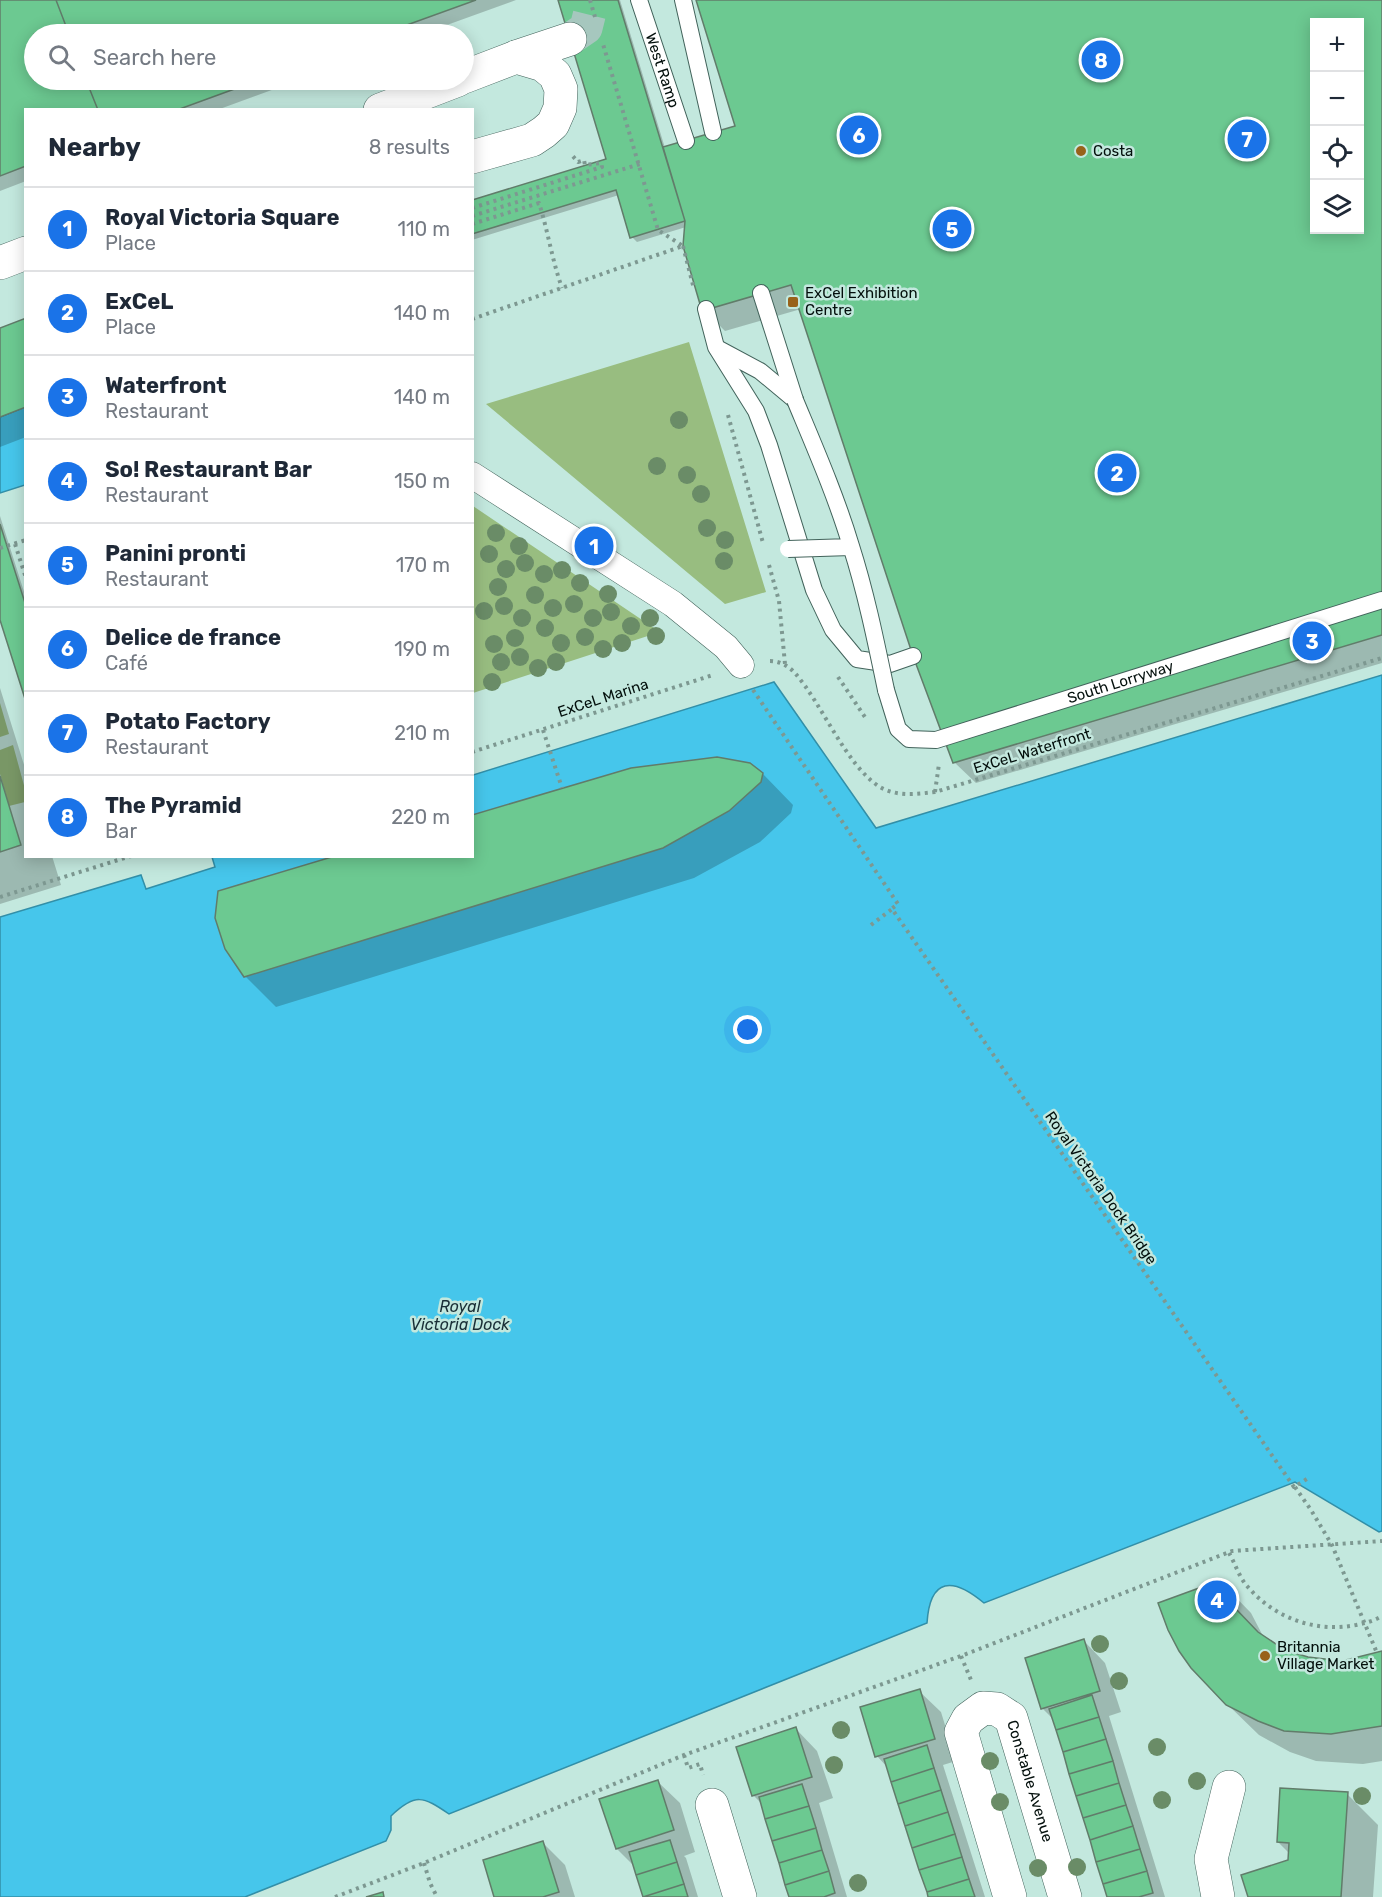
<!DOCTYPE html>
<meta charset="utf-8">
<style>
:root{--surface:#fff;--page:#f2f2f3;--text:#1f2937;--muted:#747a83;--line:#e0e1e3;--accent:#1a73e8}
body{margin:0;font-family:Rubik,sans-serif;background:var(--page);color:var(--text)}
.controls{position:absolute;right:18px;top:18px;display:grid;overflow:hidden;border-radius:0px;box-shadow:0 3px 15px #0003}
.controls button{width:54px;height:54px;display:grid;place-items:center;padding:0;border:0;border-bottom:2px solid var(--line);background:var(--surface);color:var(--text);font:30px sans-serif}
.you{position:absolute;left:748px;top:1030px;width:21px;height:21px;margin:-15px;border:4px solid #fff;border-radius:50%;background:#1a73e8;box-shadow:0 0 0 9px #1a73e833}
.badge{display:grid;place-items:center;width:39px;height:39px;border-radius:50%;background:var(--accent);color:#fff;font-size:20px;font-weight:700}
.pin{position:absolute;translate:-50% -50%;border:3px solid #fff;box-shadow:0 2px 6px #0006}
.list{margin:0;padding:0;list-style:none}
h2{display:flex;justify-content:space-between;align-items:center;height:78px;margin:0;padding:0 24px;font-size:26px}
h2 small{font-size:20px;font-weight:400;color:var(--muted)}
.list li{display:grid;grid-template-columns:39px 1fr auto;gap:18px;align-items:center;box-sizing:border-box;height:84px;padding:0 24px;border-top:2px solid var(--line)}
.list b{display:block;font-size:22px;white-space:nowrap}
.list p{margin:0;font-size:20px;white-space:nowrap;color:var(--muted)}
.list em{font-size:20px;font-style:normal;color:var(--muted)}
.icon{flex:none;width:33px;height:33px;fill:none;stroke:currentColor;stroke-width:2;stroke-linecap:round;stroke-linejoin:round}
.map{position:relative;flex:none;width:1382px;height:1897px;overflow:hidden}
.search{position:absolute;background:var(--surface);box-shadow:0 3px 15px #0003;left:24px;top:24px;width:450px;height:66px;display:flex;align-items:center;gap:15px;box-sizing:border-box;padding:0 21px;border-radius:33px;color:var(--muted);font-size:22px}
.panel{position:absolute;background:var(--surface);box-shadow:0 3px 15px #0003;left:24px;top:108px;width:450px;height:750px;border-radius:0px}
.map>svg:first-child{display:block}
.green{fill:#98bd80}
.water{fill:#46c6eb;stroke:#328fa8;stroke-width:1.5}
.shadow{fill:#0003;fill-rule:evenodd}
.building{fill:#6cc991;stroke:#617c6a;stroke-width:1.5;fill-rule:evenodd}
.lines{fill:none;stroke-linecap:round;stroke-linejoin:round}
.minor-tunnel{stroke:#a6c7be;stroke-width:33;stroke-dasharray:33 16;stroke-linecap:butt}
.service-casing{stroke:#42635b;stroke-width:18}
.pedestrian-casing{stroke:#42635b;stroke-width:27}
.minor-casing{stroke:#42635b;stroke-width:34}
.path{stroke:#7d9891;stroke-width:4;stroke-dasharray:3 4.5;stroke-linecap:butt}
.service{stroke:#fff;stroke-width:16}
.pedestrian{stroke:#fff;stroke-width:26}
.minor{stroke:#fff;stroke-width:33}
.service-bridge-casing{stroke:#42635b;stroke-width:18;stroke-linecap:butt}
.service-bridge{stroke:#fff;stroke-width:16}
.tree{fill:#6a8c67}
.poi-dot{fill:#98621a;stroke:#c3e8de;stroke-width:2}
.labels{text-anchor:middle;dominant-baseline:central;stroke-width:5;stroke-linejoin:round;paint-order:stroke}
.street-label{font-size:15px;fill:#030f0c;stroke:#c3e8de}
.poi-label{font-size:15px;fill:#030f0c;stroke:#c3e8de;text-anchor:start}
.water-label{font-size:16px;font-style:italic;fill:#192e36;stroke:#c3e8de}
</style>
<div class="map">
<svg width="1382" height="1897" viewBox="0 0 1382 1897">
<rect width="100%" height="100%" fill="#c3e8de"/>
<path class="green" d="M 689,342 L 766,592 L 725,604 L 486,404 Z
M 472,506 L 473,506 L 660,632 L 473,693 Z
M 0,703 L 9,734 L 0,737 Z
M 13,745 L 25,789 L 25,802 L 9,806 L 0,774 L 0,750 Z"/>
<path class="water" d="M 25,407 L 25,485 L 0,493 L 0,417 Z
M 1382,675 L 1382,1531 L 1379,1532 L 1295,1482 L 984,1603 C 953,1577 930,1577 927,1623 L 449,1814 C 423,1796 415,1793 391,1816 L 391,1830 L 386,1841 L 245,1897 L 0,1897 L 0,917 L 141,875 L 146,889 L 215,867 L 212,857 L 472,856 L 473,775 L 774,682 L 876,828 Z"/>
<path class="shadow" d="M 0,0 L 516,0 L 422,34 L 34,34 L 34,80 L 299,80 L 217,110 L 26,110 L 26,181 L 0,191 Z
M 559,0 L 620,0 L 665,148 L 737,127 L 697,0 L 1382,0 L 1382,663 L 976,783 L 954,762 L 801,309 L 725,331 L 704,310 L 686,227 L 637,242 L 632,237 L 619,195 L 472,240 L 472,202 L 608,160 ZM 1314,22 L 1360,22 L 1360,230 L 1314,230 Z
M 26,320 L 26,437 L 0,447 L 0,330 Z
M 0,516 L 26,598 L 26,697 L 0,615 Z
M 0,688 L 26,771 L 26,856 L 52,856 L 61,885 L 0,904 Z
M 763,774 L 793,805 L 791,813 L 760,842 L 694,878 L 276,1007 L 245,976 L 472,856 Z
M 1221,1582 L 1251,1613 L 1264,1638 L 1284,1651 L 1308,1659 L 1342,1662 L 1382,1652 L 1382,1761 L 1363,1764 L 1316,1761 L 1290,1752 L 1259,1735 L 1227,1704 Z
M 1084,1641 L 1105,1663 L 1121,1712 L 1109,1716 L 1165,1897 L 1109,1897 L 1054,1720 L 1042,1708 Z
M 919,1691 L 941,1712 L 956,1761 L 943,1765 L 985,1897 L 930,1897 L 888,1768 L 877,1756 Z
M 796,1729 L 817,1751 L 833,1798 L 819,1803 L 847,1897 L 790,1897 L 762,1804 L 753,1795 Z
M 658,1782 L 680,1803 L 695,1852 L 684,1856 L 686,1858 L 698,1897 L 645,1897 L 635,1867 L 617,1849 Z
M 1347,1794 L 1378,1825 L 1373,1897 L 1249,1897 L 1289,1861 L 1289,1853 L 1278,1842 Z
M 543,1843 L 565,1865 L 575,1897 L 496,1897 Z"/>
<path class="building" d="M 0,0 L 56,0 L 69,34 L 34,34 L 34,80 L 86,80 L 98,110 L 26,110 L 26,166 L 0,176 Z
M 56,0 L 476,0 L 382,34 L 69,34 Z
M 558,0 L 618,0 L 685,221 L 630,238 L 616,190 L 472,234 L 472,200 L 606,159 Z
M 696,0 L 1382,0 L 1382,635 L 953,763 L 913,656 L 791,285 L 702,311 L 683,246 L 685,221 L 663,147 L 735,126 ZM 1314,22 L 1360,22 L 1360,230 L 1314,230 Z
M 86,80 L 259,80 L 177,110 L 98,110 Z
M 26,318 L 26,407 L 0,417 L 0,328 Z
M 0,524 L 26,606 L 26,702 L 0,620 Z
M 717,757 L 750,763 L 763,773 L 761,782 L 729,811 L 663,848 L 244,977 L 225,949 L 215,918 L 218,891 L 335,856 L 472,856 L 472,815 L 631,768 Z
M 0,776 L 21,845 L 0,852 Z
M 1221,1580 L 1236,1609 L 1258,1632 L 1285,1650 L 1308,1657 L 1342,1661 L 1382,1651 L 1382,1726 L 1331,1734 L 1284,1731 L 1258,1721 L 1226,1705 L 1191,1668 L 1179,1651 L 1168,1630 L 1158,1603 Z
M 1084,1639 L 1100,1691 L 1041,1709 L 1025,1658 Z
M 920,1689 L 935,1739 L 875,1757 L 860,1707 Z
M 1092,1695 L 1099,1717 L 1056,1730 L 1049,1709 Z
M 1099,1717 L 1106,1739 L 1063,1752 L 1056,1730 Z
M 796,1727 L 812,1777 L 752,1796 L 736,1747 Z
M 1106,1739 L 1113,1761 L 1069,1774 L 1063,1752 Z
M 927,1745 L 934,1768 L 891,1782 L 884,1759 Z
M 1113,1761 L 1119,1783 L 1076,1796 L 1069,1774 Z
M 934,1768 L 941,1790 L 898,1804 L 891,1782 Z
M 658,1780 L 674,1830 L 616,1849 L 599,1799 Z
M 1119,1783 L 1126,1805 L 1083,1818 L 1076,1796 Z
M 802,1784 L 809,1806 L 765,1819 L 759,1797 Z
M 1280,1788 L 1348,1792 L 1341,1897 L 1248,1897 L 1241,1875 L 1288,1860 L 1289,1843 L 1277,1842 Z
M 941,1790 L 948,1812 L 905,1826 L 898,1804 Z
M 1126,1805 L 1133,1826 L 1090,1840 L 1083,1818 Z
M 809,1806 L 816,1828 L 772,1841 L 765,1819 Z
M 948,1812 L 955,1834 L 912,1848 L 905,1826 Z
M 1133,1826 L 1140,1849 L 1096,1862 L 1090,1840 Z
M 816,1828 L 822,1850 L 779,1863 L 772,1841 Z
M 955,1834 L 962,1857 L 919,1870 L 912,1848 Z
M 670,1840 L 677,1862 L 636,1875 L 629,1852 Z
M 543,1841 L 559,1892 L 543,1897 L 494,1897 L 483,1860 Z
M 1140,1849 L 1147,1871 L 1103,1884 L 1096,1862 Z
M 822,1850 L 829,1871 L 785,1885 L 779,1863 Z
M 962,1857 L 969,1879 L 927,1892 L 919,1870 Z
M 677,1862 L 684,1884 L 643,1897 L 636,1875 Z
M 829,1871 L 835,1893 L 824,1897 L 789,1897 L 785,1885 Z
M 1147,1871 L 1153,1893 L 1139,1897 L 1107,1897 L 1103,1884 Z
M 969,1879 L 975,1897 L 928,1897 L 927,1892 Z
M 684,1884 L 688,1897 L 643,1897 Z
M 383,1892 L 384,1897 L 366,1897 Z"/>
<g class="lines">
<path class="minor-tunnel" d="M 570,39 L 586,28 L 590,12 L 586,0"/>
<g class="service-casing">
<g id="service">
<path id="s1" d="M 639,0 L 686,141"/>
<path d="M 683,0 L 713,132"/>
<path d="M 761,293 L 795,400"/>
<path d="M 706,309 L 716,347 L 756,411 L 769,445 L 814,590 L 833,630 L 857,659 L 890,664 L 913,656"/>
<path d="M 717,348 L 760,371 L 795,400"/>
<path id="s2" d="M 886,690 L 898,729 L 909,739 L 936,740 L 1382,600"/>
</g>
</g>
<g class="pedestrian-casing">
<path id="pedestrian" d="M 472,475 L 673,604 L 726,647 L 741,665"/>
</g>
<g class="minor-casing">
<g id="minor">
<path d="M 516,57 L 570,39"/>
<path d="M 464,77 L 516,57 L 543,65 L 555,75 L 561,89 L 560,108 L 553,124 L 544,132 L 532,140 L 472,157"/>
<path d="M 380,110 L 458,80"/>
<path d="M 0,263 L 26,253"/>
<path d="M 712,1805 L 740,1897"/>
<path id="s3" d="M 1010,1897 L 961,1732 L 968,1719 L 983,1708 L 997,1709 L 1011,1718 L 1065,1897"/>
<path d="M 1218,1897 L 1211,1859 L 1229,1787"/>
</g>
</g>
<path class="path" d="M 590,0 L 595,17
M 472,208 L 602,167 L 601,163 L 585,165 L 584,160 L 578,162 L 570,153
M 472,216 L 640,164
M 472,224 L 539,203 C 548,231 552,260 562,288
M 683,246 L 694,289
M 472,319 L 683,246 L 658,230 L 603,44
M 728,415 L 763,543
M 15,544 L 26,578
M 0,548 L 26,540
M 769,565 L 779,601 L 785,664
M 770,661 C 779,661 787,665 794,672 C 822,703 846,766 880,787 C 897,797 917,794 935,792 L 1382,658
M 838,677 L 867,720
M 753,690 L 898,904 L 890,910
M 543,730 L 562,788
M 472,752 L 713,675
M 935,792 L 939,764
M 0,897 L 131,856
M 871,925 L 892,909 L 1294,1487 L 1310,1477
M 1295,1487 L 1311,1510 L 1332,1545 L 1377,1653
M 1229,1553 C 1235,1563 1239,1577 1247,1586 C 1274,1618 1315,1633 1356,1625 C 1365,1623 1374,1621 1382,1616
M 961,1656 L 971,1680
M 684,1755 L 688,1768 L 700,1764 L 703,1775
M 424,1863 L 430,1883 L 437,1897
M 335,1897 L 424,1863 L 684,1755 L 961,1656 L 1232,1551 L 1382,1541"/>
<use href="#service" class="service"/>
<use href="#pedestrian" class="pedestrian"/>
<use href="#minor" class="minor"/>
<g class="service-bridge-casing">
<path id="service-bridge" d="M 795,400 C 815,448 836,496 851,546 C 866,593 876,642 886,690
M 788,549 L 851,547"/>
</g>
<use href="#service-bridge" class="service-bridge"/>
</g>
<g class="tree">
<circle cx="679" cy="420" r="9"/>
<circle cx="657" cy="466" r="9"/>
<circle cx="687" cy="475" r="9"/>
<circle cx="701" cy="494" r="9"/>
<circle cx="707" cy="528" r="9"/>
<circle cx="496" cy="533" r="9"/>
<circle cx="725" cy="540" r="9"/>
<circle cx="519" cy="546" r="9"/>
<circle cx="489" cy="554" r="9"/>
<circle cx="724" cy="561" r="9"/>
<circle cx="525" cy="563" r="9"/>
<circle cx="506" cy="569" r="9"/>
<circle cx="562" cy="570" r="9"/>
<circle cx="544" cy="574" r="9"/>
<circle cx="580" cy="583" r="9"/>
<circle cx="498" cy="587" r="9"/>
<circle cx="608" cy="594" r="9"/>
<circle cx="535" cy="595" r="9"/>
<circle cx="574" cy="604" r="9"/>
<circle cx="504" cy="606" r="9"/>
<circle cx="553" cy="608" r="9"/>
<circle cx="484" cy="611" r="9"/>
<circle cx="611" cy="612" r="9"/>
<circle cx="522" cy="618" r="9"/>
<circle cx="593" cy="618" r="9"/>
<circle cx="650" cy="618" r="9"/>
<circle cx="631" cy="626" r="9"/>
<circle cx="545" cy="628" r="9"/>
<circle cx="656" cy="636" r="9"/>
<circle cx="585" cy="637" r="9"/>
<circle cx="515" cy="638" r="9"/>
<circle cx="561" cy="643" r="9"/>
<circle cx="622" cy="643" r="9"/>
<circle cx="494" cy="644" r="9"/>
<circle cx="603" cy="649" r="9"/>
<circle cx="520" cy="657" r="9"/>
<circle cx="501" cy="662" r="9"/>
<circle cx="556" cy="662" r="9"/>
<circle cx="538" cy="668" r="9"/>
<circle cx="492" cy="682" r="9"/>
<circle cx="1100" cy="1644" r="9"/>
<circle cx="1119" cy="1681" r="9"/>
<circle cx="841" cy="1730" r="9"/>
<circle cx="1157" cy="1747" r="9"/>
<circle cx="990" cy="1761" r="9"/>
<circle cx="834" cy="1765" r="9"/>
<circle cx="1197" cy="1781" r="9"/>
<circle cx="1362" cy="1796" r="9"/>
<circle cx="1162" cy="1800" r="9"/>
<circle cx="1000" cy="1802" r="9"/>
<circle cx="1077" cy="1867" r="9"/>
<circle cx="1038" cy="1868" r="9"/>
<circle cx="858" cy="1883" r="9"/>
</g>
<g class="poi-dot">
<circle cx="1081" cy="151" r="6"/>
<rect x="787" y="296" width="12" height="12" rx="3"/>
<circle cx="1265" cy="1656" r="6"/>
</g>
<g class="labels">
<g class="street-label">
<text stroke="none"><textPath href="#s1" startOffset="74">West Ramp</textPath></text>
<text stroke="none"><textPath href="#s2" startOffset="276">South Lorryway</textPath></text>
<text transform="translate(603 698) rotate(-18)">ExCeL Marina</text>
<text transform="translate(1032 751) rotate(-17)">ExCeL Waterfront</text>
<text transform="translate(1101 1188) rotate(55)">Royal Victoria Dock Bridge</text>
<text stroke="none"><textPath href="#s3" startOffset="302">Constable Avenue</textPath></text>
</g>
<g class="poi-label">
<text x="1093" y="151">Costa</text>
<text x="805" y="293">ExCel Exhibition<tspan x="805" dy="17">Centre</tspan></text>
<text x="1277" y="1647">Britannia<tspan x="1277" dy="17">Village Market</tspan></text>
</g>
<g class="water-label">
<text x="460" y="1306">Royal<tspan x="460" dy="18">Victoria Dock</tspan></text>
</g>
</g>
</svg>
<div class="controls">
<button>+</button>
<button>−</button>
<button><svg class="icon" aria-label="locate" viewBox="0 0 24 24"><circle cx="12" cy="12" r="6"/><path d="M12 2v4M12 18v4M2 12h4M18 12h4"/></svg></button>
<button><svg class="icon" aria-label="layers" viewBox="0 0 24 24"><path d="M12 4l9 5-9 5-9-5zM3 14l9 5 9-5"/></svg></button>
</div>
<div class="you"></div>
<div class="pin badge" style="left:594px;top:546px">1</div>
<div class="pin badge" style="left:1117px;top:473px">2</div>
<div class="pin badge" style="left:1312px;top:641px">3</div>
<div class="pin badge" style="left:1217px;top:1600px">4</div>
<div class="pin badge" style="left:952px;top:229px">5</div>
<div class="pin badge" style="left:859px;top:135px">6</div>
<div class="pin badge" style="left:1247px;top:139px">7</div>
<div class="pin badge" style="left:1101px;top:60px">8</div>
<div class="search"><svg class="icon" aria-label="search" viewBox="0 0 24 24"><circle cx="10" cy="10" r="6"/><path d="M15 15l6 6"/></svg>Search here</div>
<section class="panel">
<h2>Nearby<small>8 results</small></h2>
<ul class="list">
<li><span class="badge">1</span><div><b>Royal Victoria Square</b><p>Place</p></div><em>110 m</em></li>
<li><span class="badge">2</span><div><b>ExCeL</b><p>Place</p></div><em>140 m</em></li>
<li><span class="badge">3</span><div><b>Waterfront</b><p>Restaurant</p></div><em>140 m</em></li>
<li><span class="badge">4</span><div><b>So! Restaurant Bar</b><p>Restaurant</p></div><em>150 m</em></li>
<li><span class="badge">5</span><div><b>Panini pronti</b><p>Restaurant</p></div><em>170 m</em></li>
<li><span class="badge">6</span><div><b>Delice de france</b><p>Café</p></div><em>190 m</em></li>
<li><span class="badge">7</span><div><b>Potato Factory</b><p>Restaurant</p></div><em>210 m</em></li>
<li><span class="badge">8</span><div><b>The Pyramid</b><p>Bar</p></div><em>220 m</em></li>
</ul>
</section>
</div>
